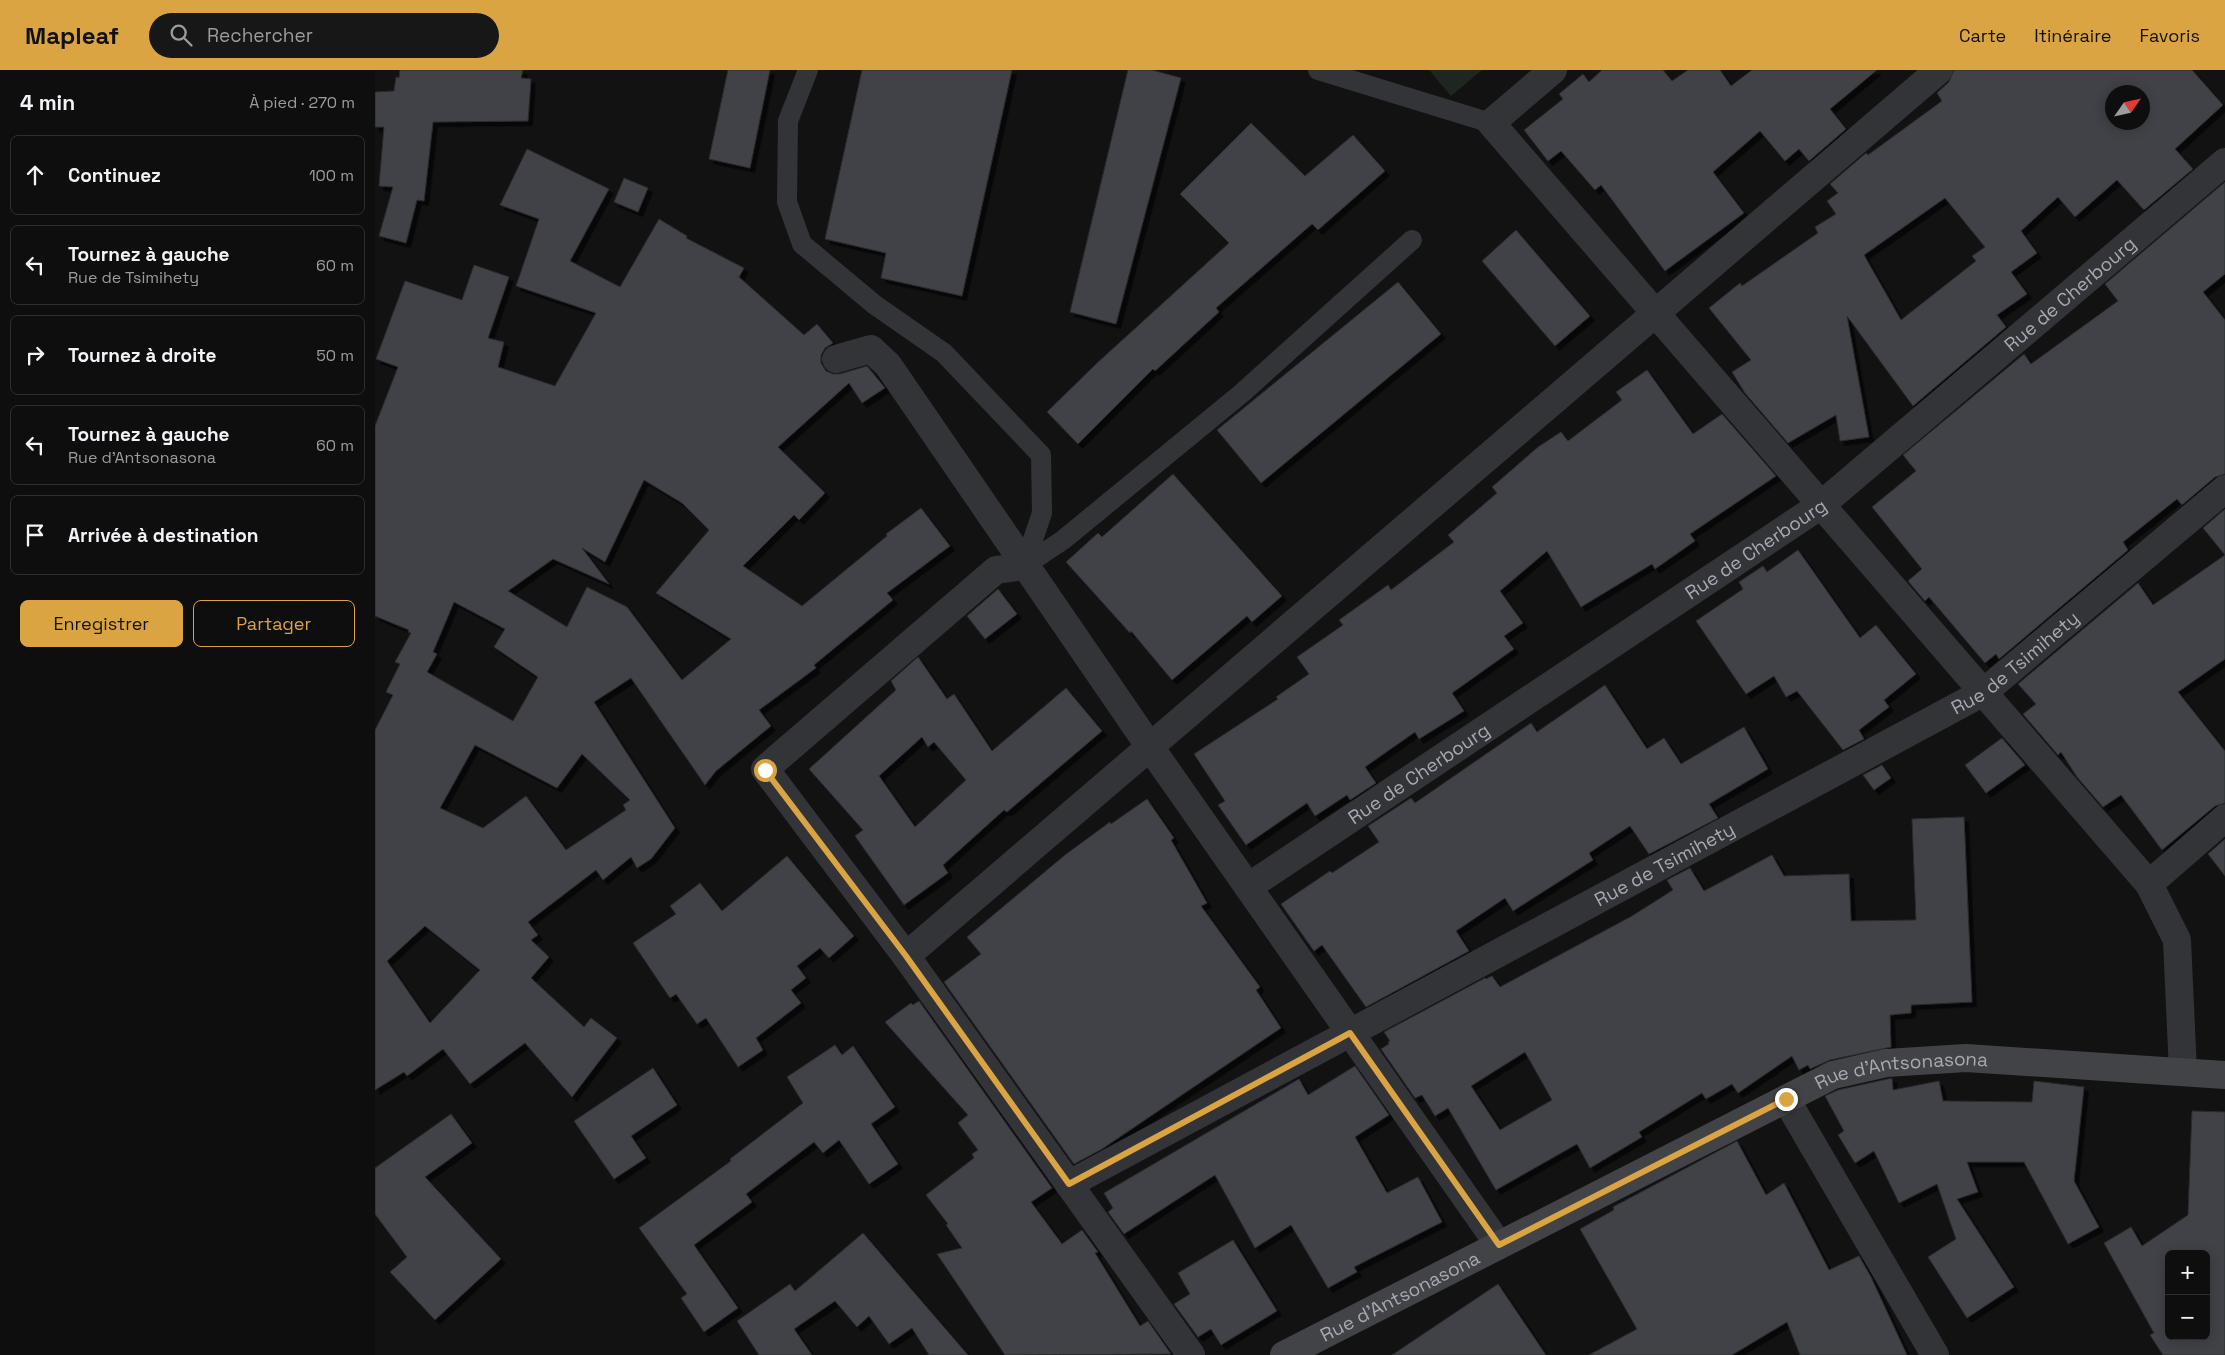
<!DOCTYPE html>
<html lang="fr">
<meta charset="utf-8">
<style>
:root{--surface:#0e0e0e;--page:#171717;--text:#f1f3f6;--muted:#9b9c9e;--line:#2e2e2e;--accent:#daa443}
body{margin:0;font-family:"Space Grotesk",sans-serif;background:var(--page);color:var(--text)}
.controls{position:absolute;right:15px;bottom:15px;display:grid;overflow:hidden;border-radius:8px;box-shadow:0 2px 12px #0003}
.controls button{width:45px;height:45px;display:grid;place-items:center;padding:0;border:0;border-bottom:1px solid var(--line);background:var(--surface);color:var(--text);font:25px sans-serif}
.compass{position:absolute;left:1730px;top:15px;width:45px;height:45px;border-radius:50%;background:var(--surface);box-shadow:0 2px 12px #0003;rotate:56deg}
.stop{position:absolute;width:15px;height:15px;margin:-11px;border:4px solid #daa443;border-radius:50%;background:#fff}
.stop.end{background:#daa443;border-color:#fff;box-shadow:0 1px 5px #0008}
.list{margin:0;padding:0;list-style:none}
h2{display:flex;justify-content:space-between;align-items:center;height:65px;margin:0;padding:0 20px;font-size:21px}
h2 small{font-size:16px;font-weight:400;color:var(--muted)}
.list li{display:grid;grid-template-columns:32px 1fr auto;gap:15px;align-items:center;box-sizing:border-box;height:80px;margin:0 10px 10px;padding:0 10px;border:1px solid var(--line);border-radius:8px}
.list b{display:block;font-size:19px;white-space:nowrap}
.list p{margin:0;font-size:16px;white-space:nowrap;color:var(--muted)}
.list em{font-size:16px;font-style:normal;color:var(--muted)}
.actions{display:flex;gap:10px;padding:15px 20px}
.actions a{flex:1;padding:11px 0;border:1px solid var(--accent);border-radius:8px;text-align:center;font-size:18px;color:var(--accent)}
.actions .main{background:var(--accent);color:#111}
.icon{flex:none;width:28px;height:28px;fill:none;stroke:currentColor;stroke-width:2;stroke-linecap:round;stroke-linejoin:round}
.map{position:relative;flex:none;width:1850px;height:1285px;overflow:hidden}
header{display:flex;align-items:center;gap:30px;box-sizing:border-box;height:70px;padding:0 25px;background:var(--accent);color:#111}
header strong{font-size:24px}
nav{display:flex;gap:28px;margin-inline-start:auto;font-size:18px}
.search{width:350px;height:45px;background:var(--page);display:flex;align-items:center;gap:12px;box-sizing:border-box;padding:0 18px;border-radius:28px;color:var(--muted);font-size:19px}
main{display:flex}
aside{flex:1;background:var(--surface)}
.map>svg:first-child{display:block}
.green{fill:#1f251f}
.building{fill:#414246;stroke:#2c2c2f;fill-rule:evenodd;filter:url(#shadow)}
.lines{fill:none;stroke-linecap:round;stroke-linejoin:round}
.lane{stroke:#333438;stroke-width:20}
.street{stroke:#333438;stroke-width:28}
.secondary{stroke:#424347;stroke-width:28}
.route{stroke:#daa443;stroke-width:6}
.labels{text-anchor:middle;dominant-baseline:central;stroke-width:4;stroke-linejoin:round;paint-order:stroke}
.street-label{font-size:19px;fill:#a5a9b2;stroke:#0d0d0e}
</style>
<header>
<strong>Mapleaf</strong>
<div class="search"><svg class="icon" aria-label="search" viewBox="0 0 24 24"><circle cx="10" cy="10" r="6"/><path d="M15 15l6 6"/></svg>Rechercher</div>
<nav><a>Carte</a><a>Itinéraire</a><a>Favoris</a></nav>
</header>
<main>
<aside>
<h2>4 min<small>À pied · 270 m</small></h2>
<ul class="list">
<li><svg class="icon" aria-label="ahead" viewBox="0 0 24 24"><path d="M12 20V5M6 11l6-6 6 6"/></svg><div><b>Continuez</b></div><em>100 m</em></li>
<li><svg class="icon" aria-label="left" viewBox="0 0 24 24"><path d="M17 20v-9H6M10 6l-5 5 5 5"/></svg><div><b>Tournez à gauche</b><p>Rue de Tsimihety</p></div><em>60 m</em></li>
<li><svg class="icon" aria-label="right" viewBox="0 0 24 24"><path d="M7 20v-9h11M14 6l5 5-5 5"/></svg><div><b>Tournez à droite</b></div><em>50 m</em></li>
<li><svg class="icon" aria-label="left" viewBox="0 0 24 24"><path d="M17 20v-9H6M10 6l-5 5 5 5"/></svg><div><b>Tournez à gauche</b><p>Rue d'Antsonasona</p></div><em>60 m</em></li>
<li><svg class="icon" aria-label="arrive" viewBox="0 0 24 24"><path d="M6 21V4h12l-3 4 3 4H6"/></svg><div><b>Arrivée à destination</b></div></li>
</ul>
<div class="actions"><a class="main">Enregistrer</a><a>Partager</a></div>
</aside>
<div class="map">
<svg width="1850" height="1285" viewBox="0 0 1850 1285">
<defs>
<filter id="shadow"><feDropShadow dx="4.5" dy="4.5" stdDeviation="0" flood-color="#0009"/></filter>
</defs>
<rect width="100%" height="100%" fill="#121213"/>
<path class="green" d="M 1054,0 L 1107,0 L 1076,26 Z"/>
<path class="building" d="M 25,0 L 148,0 L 146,8 L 156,9 L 153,51 L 58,52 L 49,131 L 42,130 L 31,173 L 4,166 L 18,117 L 4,116 L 9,57 L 0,57 L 0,22 L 19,21 L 21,7 L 24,8 Z
M 353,0 L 395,0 L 375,98 L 334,89 Z
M 487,0 L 637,0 L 587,226 L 506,208 L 511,183 L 450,169 Z
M 753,0 L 777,0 L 806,8 L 741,254 L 695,242 Z
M 1227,0 L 1288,0 L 1297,11 L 1313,0 L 1345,0 L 1356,16 L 1377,0 L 1502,0 L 1455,39 L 1471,59 L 1434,91 L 1424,79 L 1410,91 L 1385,61 L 1338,102 L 1369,143 L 1290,201 L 1226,115 L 1220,120 L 1186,81 L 1173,91 L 1149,60 L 1188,29 L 1184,24 L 1208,4 L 1214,12 Z
M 1579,0 L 1817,0 L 1848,35 L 1800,79 L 1818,99 L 1769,140 L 1742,110 L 1700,147 L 1683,127 L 1646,161 L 1662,183 L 1636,202 L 1652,224 L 1622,245 L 1631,257 L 1538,336 L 1472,246 L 1494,367 L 1465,371 L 1461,345 L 1413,373 L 1370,323 L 1357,302 L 1376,290 L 1334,238 L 1365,213 L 1367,216 L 1443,163 L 1440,157 L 1461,144 L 1452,131 L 1463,123 L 1455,114 L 1491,83 L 1493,85 L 1567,31 L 1562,23 L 1574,12 ZM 1738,22 L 1768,22 L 1768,52 L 1738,52 ZM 1570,128 L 1610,177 L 1597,186 L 1601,191 L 1526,250 L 1489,185 Z
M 876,53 L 930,106 L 978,65 L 1010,101 L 943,160 L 937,154 L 841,238 L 844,242 L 780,301 L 778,299 L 703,374 L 672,342 L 721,294 L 854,173 L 805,124 Z
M 152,79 L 234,119 L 195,191 L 245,217 L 284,149 L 312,166 L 311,168 L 369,198 L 364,207 L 429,265 L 442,254 L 458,273 L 450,278 L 446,285 L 446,293 L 451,301 L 458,304 L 465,304 L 492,296 L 510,318 L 487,333 L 474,313 L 403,377 L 450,423 L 424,450 L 419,445 L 368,496 L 427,536 L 512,466 L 511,464 L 546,438 L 575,476 L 512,523 L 518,530 L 439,595 L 441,598 L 384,640 L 396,656 L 341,701 L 330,715 L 256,608 L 219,632 L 300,758 L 276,789 L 262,798 L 256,787 L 228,810 L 221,800 L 153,852 L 163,865 L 156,870 L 174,887 L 156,908 L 209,957 L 216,948 L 242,968 L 197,1027 L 150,973 L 95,1014 L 68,979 L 32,1006 L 29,1002 L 0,1020 L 0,660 L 18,625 L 11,622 L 25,594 L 20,592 L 36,563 L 33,562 L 34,560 L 0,546 L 0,356 L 23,297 L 1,289 L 30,211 L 87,230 L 99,195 L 134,207 L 113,268 L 129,272 L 123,297 L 180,316 L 221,243 L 141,216 L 164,149 L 125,135 ZM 269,410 L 307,433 L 334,460 L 281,523 L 356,569 L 307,610 L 252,537 L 212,517 L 192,557 L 133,521 L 178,489 L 234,514 L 207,478 L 230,492 ZM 79,532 L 130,559 L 119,577 L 163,607 L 138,651 L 52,602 L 62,584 L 58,582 ZM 100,675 L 182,718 L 207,684 L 255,730 L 248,735 L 251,740 L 191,780 L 151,726 L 108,758 L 65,738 ZM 50,856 L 105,900 L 55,953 L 12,891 Z
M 249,108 L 273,118 L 263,142 L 239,132 Z
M 1850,112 L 1850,204 L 1828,222 L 1850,250 L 1850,404 L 1840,407 L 1807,435 L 1802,429 L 1748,472 L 1753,480 L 1624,589 L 1621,584 L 1610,593 L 1554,527 L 1550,531 L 1533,511 L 1547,499 L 1497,437 L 1541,401 L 1528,385 L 1649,284 L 1656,294 L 1743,231 L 1730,214 Z
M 1141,160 L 1215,246 L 1180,276 L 1107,191 Z
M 1023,212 L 1066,264 L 886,413 L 842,360 Z
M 1272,300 L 1318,364 L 1347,344 L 1401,406 L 1315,464 L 1320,471 L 1280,499 L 1277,494 L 1206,537 L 1172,481 L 1125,521 L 1148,553 L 1129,566 L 1139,579 L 1077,623 L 1089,641 L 1044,669 L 1040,662 L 990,697 L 1001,713 L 975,730 L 972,725 L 940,746 L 932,733 L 871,775 L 843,735 L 850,731 L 819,684 L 903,629 L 901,627 L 934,604 L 922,587 L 968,555 L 964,550 L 1013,515 L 1016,520 L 1079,472 L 1073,465 L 1122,423 L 1117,417 L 1163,377 L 1186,362 L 1193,371 L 1247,330 L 1241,322 Z
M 798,404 L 907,526 L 877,552 L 872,546 L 797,610 L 756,561 L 755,563 L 691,492 L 723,463 L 727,467 Z
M 1850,439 L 1850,485 L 1828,458 Z
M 1423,480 L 1485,568 L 1501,555 L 1541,604 L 1509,630 L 1514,637 L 1484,660 L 1489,669 L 1468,680 L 1422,621 L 1411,627 L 1399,606 L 1371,624 L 1321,551 L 1368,519 L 1364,512 L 1388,496 L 1392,502 Z
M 1850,485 L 1850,589 L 1803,622 L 1850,681 L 1850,733 L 1840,736 L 1787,780 L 1746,725 L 1728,737 L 1702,707 L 1686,682 L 1683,685 L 1648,644 L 1661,634 L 1643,614 L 1763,513 L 1778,535 Z
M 623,519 L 642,544 L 610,569 L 592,546 Z
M 543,587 L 572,629 L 579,624 L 617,681 L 691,618 L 727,661 L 632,742 L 629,740 L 568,795 L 573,803 L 529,835 L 480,766 L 488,760 L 434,699 L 521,620 L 516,611 ZM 547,667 L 553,677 L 559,672 L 591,710 L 540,757 L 504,706 Z
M 1230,615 L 1272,679 L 1289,668 L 1306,694 L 1369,657 L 1393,699 L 1334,734 L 1343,748 L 1274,784 L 1255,756 L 1214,783 L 1218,790 L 1138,841 L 1130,828 L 1081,861 L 1094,881 L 991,937 L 947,875 L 939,881 L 906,834 L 955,801 L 957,803 L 1004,772 L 993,756 L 1036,728 L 1040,733 L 1156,653 L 1162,662 Z
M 1627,668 L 1650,695 L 1611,723 L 1590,695 Z
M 1507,695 L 1516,708 L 1499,720 L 1488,705 Z
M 772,729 L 799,768 L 796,770 L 832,833 L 826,836 L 885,917 L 881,920 L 906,958 L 727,1079 L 699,1094 L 569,912 L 606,884 L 592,867 L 690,785 L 735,752 L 736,754 Z
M 1589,747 L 1597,932 L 1536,935 L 1536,943 L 1515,945 L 1516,977 L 1455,990 L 1435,999 L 1433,995 L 1424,1000 L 1417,986 L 1363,1023 L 1357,1014 L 1331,1029 L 1327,1023 L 1264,1062 L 1267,1067 L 1215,1098 L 1202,1074 L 1121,1120 L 1073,1038 L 1060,1046 L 1047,1025 L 1040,1028 L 1006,979 L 1014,974 L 1013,972 L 1015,971 L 1009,962 L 1110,908 L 1111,909 L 1117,906 L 1125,917 L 1257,846 L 1298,820 L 1292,810 L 1315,798 L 1329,821 L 1397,785 L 1409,806 L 1474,804 L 1476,851 L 1541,850 L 1537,749 ZM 1150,982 L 1177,1030 L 1125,1060 L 1096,1016 Z
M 1850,769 L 1850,806 L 1833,784 Z
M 412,786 L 479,866 L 454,888 L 445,878 L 422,896 L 431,908 L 416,920 L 426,933 L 381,968 L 388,980 L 363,997 L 331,948 L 322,954 L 301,924 L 295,928 L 258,873 L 301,844 L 295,836 L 325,813 L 347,841 Z
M 544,931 L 677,1118 L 656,1132 L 687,1174 L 707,1160 L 723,1182 L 720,1183 L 765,1256 L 773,1251 L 796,1284 L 630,1285 L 562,1184 L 587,1178 L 571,1155 L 573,1154 L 551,1125 L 599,1088 L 597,1084 L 603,1080 L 583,1053 L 593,1045 L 510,952 L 536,933 L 538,935 Z
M 460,975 L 467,985 L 478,976 L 520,1037 L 496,1054 L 523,1094 L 494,1114 L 464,1070 L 448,1083 L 439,1072 L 371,1124 L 377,1132 L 319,1175 L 363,1238 L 329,1262 L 306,1228 L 312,1224 L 264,1158 L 356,1091 L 355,1089 L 428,1033 L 412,1007 Z
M 980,996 L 1014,1045 L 980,1067 L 1012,1123 L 1043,1107 L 1067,1152 L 979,1197 L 982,1202 L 953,1218 L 916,1155 L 880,1178 L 840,1105 L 749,1164 L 733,1142 L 738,1138 L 729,1123 L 924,1009 L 933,1025 Z
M 278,998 L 302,1035 L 256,1066 L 271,1088 L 239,1109 L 199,1051 Z
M 1517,1008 L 1518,1020 L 1564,1011 L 1568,1031 L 1657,1032 L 1659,1011 L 1709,1017 L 1699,1111 L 1724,1157 L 1693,1174 L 1649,1092 L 1592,1092 L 1603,1122 L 1582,1129 L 1639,1217 L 1592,1248 L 1553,1187 L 1581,1169 L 1562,1114 L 1524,1133 L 1499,1081 L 1480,1093 L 1463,1065 L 1469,1061 L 1450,1026 L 1463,1020 Z
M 1817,1041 L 1850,1042 L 1850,1285 L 1788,1285 L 1775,1265 L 1779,1263 L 1729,1173 L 1756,1157 L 1767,1176 L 1813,1145 ZM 1794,1184 L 1831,1184 L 1831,1266 L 1794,1266 Z
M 76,1044 L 97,1073 L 50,1107 L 126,1189 L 60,1250 L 15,1202 L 32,1187 L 0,1144 L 0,1098 Z
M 1362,1071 L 1391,1125 L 1409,1113 L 1454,1200 L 1484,1186 L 1496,1207 L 1532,1285 L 1425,1285 L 1412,1252 L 1357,1285 L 1214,1285 L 1262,1259 L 1205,1159 L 1239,1140 L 1238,1137 Z
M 488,1163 L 518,1198 L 593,1285 L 554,1285 L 537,1258 L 514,1274 L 494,1246 L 482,1257 L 460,1231 L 419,1259 L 437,1285 L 384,1285 L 362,1251 L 415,1214 L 420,1221 Z
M 858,1170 L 902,1241 L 846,1275 L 836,1259 L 823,1267 L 799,1234 L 815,1224 L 803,1203 Z
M 1123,1214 L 1171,1285 L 1017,1285 Z"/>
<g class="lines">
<path class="lane" d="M 433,0 L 413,51 L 412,132 L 427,174 L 500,235 L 569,283 L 666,385 L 667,443 L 649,496
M 943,0 L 1116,53
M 649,496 L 688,470 L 867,323 L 1037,170"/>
<g class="street">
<path d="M 1178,0 L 1116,53 L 1774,814 L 1802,870 L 1808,1002"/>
<path d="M 461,289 L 496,279 L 513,295 L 775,677 L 1124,1175"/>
<path d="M 649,496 L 621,500 L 390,699 L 531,886 L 816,1285"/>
<path d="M 1774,814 L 1850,748"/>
<path id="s1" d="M 873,817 L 1446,435 L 1850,92"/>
<path d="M 531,886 L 1564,0"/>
<path d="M 1411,1029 L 1560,1285"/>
<path id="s2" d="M 694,1114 L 1609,622 L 1850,419"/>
</g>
<path class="secondary" id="s3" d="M 909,1285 L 1458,1005 L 1511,993 L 1591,988 L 1850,1005"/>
</g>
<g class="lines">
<path class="route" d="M 390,700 L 531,886 L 694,1114 L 975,963 L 1124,1175 L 1411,1029"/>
</g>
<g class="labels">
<g class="street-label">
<text stroke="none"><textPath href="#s1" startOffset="1015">Rue de Cherbourg</textPath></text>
<text stroke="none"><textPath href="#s1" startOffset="610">Rue de Cherbourg</textPath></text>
<text stroke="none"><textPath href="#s2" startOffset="1081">Rue de Tsimihety</textPath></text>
<text stroke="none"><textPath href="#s1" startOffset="205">Rue de Cherbourg</textPath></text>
<text stroke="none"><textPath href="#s2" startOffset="676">Rue de Tsimihety</textPath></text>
<text stroke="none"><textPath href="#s3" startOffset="685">Rue d'Antsonasona</textPath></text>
<text stroke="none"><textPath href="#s3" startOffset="130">Rue d'Antsonasona</textPath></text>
</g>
</g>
</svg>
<div class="controls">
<button>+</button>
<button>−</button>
</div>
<svg class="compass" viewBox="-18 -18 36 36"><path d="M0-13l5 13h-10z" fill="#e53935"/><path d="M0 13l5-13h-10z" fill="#9b9c9e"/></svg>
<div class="stop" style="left:390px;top:700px"></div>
<div class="stop end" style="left:1411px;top:1029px"></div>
</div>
</main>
